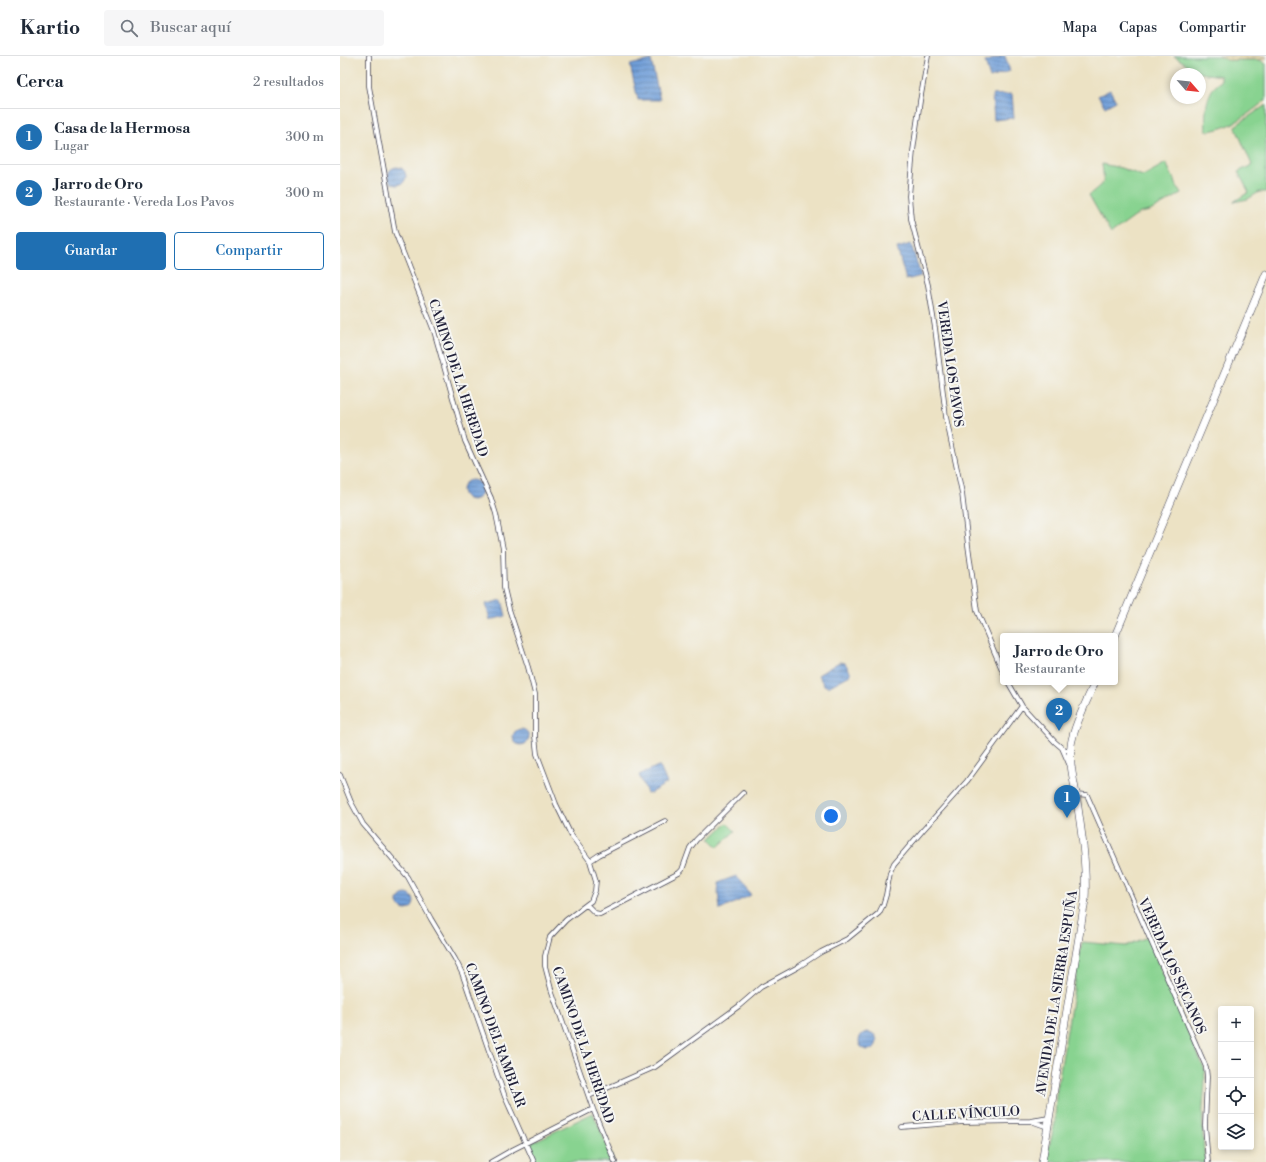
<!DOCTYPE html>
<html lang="es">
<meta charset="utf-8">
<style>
:root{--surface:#fff;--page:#f6f6f7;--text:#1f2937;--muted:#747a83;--line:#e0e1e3;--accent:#1f6fb2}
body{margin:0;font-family:"Libre Bodoni",serif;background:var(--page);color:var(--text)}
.controls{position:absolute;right:12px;bottom:12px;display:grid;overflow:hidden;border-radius:4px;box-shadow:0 2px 6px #0003}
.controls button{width:36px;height:36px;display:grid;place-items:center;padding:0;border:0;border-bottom:1px solid var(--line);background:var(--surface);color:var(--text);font:20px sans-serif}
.compass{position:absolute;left:830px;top:12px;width:36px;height:36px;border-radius:50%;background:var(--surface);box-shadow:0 2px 6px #0003;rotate:118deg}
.you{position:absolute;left:491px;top:760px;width:14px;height:14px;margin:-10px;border:3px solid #fff;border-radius:50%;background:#1a73e8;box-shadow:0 0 0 6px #1a73e833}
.badge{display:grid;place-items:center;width:26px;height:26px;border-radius:50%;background:var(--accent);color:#fff;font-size:13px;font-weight:700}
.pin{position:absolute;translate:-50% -33px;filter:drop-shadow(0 1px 2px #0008)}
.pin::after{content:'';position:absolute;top:21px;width:14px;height:12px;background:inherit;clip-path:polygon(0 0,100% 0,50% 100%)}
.popup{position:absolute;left:660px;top:577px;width:118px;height:52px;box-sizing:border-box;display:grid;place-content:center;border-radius:4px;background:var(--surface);filter:drop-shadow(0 1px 3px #0005);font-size:13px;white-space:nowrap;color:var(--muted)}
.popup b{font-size:15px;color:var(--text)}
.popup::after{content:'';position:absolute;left:50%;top:100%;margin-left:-8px;border:8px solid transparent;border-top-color:var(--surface)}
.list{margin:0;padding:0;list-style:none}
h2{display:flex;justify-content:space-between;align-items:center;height:52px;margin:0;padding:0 16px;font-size:17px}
h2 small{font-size:13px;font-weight:400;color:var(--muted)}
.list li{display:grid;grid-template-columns:26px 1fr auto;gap:12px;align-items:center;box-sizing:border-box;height:56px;padding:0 16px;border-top:1px solid var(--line)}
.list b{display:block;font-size:15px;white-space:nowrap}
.list p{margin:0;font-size:13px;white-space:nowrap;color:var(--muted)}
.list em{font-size:13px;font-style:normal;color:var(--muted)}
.actions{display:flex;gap:8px;padding:12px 16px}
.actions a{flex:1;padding:9px 0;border:1px solid var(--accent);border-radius:4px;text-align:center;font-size:14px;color:var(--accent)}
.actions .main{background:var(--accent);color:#fff}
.icon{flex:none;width:22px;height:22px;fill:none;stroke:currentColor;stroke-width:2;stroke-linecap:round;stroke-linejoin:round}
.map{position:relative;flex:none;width:926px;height:1106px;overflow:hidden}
header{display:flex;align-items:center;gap:24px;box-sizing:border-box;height:56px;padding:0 20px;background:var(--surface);border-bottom:1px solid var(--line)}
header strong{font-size:19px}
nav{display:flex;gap:22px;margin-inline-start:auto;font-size:14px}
.search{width:280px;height:36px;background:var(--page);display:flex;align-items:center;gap:10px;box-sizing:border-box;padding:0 14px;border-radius:4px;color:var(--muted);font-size:15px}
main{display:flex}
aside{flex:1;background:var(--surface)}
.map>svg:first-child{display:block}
.green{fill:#88d390;stroke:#557a66}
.sand{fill:url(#sand-dots);stroke:#887e6c}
.water{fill:url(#water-rules);stroke:#48608a}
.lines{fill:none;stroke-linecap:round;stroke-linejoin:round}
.street-casing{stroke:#403f50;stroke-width:5.5}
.primary-casing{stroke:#403f50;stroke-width:8}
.street{stroke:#fff;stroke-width:4}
.primary{stroke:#fff;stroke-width:7}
.labels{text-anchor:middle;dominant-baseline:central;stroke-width:4;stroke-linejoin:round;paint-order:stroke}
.street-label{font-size:13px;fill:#22223b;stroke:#f6f6f2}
</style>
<header>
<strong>Kartio</strong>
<div class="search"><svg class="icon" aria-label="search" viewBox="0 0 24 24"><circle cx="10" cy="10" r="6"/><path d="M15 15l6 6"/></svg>Buscar aquí</div>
<nav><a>Mapa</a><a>Capas</a><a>Compartir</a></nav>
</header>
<main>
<aside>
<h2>Cerca<small>2 resultados</small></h2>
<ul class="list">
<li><span class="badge">1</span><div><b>Casa de la Hermosa</b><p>Lugar</p></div><em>300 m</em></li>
<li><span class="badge">2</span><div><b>Jarro de Oro</b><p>Restaurante · Vereda Los Pavos</p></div><em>300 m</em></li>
</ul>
<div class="actions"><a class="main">Guardar</a><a>Compartir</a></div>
</aside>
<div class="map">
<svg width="926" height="1106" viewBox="0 0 926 1106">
<defs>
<pattern id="sand-dots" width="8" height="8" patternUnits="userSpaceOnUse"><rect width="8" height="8" fill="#eeda9e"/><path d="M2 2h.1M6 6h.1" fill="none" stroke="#ccbb89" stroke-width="1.8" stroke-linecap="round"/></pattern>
<pattern id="water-rules" width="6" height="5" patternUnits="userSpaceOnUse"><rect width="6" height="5" fill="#6f9ed8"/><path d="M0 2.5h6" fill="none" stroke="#5b80b0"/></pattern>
</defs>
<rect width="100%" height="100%" fill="#f6f6f2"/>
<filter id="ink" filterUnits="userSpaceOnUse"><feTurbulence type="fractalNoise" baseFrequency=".025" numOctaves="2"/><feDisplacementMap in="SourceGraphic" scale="8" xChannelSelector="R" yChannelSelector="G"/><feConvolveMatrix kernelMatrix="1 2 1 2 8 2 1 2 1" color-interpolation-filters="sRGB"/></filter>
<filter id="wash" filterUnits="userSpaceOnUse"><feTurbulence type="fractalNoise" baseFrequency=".012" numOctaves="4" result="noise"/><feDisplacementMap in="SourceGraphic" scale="16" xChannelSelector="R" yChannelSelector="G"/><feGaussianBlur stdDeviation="0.9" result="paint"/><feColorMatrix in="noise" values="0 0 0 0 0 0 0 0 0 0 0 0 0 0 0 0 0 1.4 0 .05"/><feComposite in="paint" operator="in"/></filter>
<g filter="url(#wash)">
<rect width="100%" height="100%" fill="#ece2c4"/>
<path class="green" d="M 834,0 L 878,0 L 888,4 L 920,4 L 926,8 L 926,44 C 908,58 890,74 866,75 C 865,61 865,46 872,34 C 874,31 878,28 881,25 L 881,20 L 860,17 Z
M 926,49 L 926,136 L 919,136 L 908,143 L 893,146 L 909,136 L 898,116 L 912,109 L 895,70 Z
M 826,107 L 841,138 L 810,155 L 800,157 L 771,178 L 749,139 L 764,126 L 762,108 L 781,112 L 803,120 Z
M 387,767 L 395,775 L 378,791 L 370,783 Z
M 807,881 L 864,1012 C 866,1025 864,1037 863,1049 C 862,1068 863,1087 865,1106 L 705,1106 L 715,1067 L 716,1039 L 742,886 L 786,890 Z
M 253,1057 L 274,1106 L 196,1106 L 189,1088 Z"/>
<path class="sand" d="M 878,0 L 926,0 L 926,3 L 888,4 Z"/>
<path class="water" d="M 662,0 L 665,0 L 670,15 L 650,22 L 645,6 Z
M 311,4 L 320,44 L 298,44 L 290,9 Z
M 770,34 L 776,45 L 765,51 L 758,40 Z
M 672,38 L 674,62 L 654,64 L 652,39 Z
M48 120a9 9 0 1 1 18 0a9 9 0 1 1-18 0Z
M 571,188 L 581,220 L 566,224 L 557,192 Z
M122 434a10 10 0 1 1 20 0a10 10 0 1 1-20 0Z
M 162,544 L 166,560 L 150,564 L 146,548 Z
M 499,606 L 505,607 L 511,617 L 510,619 L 488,631 L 484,629 L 478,619 Z
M173 681a8 8 0 1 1 16 0a8 8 0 1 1-16 0Z
M 318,710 L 320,711 L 327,727 L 310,737 L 307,737 L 299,719 Z
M 396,820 L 411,839 L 380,854 L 377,827 Z
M58 846a8 8 0 1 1 16 0a8 8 0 1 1-16 0Z
M519 985a9 9 0 1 1 18 0a9 9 0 1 1-18 0Z"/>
</g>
<g filter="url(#ink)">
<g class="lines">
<g class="street-casing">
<path id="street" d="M 29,0 L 29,30 L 55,176 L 94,275 L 125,385 L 151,442 L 156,458 L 163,493 L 164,532 L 169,553 L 188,611 L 195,638 L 195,680 L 197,698 L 216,748 L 231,779 L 250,805 L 256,825 L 255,835 L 251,845 L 226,864 L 210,881 L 205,900 L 205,910 L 211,933 L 253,1053 L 275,1106
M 588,0 L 580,45 L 573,95 L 569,140 L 571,163 L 588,229 L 595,272 L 606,361 L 622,437 L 628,489 L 637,555 L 663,616
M 668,626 L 682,650 L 715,686 L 722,692 L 731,696
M 722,692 L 729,708
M 0,719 L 11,746 L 23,768 L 68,821 L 91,863 L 115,903 L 122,917 L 165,1041 L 194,1106
M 736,738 L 747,739 L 866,1011 L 867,1021 L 865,1069 L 868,1106
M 250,805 L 259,799 L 325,765
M 247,849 L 255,857 L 260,858 L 339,817 L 342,814 L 350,792 L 356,784 L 403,737
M 249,1040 L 315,1011 L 399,950 L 421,931 L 458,911 L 481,896 L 507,883 L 539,857 L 543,849 L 546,839 L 550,817 L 554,808 L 583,774 L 627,725 L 682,650
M 562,1071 L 623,1066 L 691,1065
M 708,1071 L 691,1065 L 709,1062
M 151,1106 L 172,1094 L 253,1053"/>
</g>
<g class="primary-casing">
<path id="primary" d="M 775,580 L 926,218
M 702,1106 L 745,844 C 747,809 741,772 736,738 C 733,721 729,706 731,689 C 734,669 747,645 755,626"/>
</g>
<use href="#street" class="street"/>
<use href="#primary" class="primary"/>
</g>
</g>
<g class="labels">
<g class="street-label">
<text transform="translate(610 308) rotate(82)">VEREDA LOS PAVOS</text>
<text transform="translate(118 322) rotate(72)">CAMINO DE LA HEREDAD</text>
<text transform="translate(832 910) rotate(66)">VEREDA LOS SECANOS</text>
<text transform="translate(717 937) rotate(-81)">AVENIDA DE LA SIERRA ESPUÑA</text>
<text transform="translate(155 979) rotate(70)">CAMINO DEL RAMBLAR</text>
<text transform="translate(243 989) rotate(71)">CAMINO DE LA HEREDAD</text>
<text transform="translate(626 1058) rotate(-3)">CALLE VÍNCULO</text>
</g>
</g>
</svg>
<div class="controls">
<button>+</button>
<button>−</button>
<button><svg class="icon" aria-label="locate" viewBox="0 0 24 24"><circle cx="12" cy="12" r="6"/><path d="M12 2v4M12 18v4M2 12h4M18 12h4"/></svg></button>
<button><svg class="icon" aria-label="layers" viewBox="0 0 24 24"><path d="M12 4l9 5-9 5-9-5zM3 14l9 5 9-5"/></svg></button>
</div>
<svg class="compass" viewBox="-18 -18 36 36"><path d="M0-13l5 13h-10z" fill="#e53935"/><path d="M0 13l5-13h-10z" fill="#747a83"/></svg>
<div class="you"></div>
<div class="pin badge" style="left:727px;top:762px">1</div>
<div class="pin badge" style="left:719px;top:675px">2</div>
<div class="popup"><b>Jarro de Oro</b>Restaurante</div>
</div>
</main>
